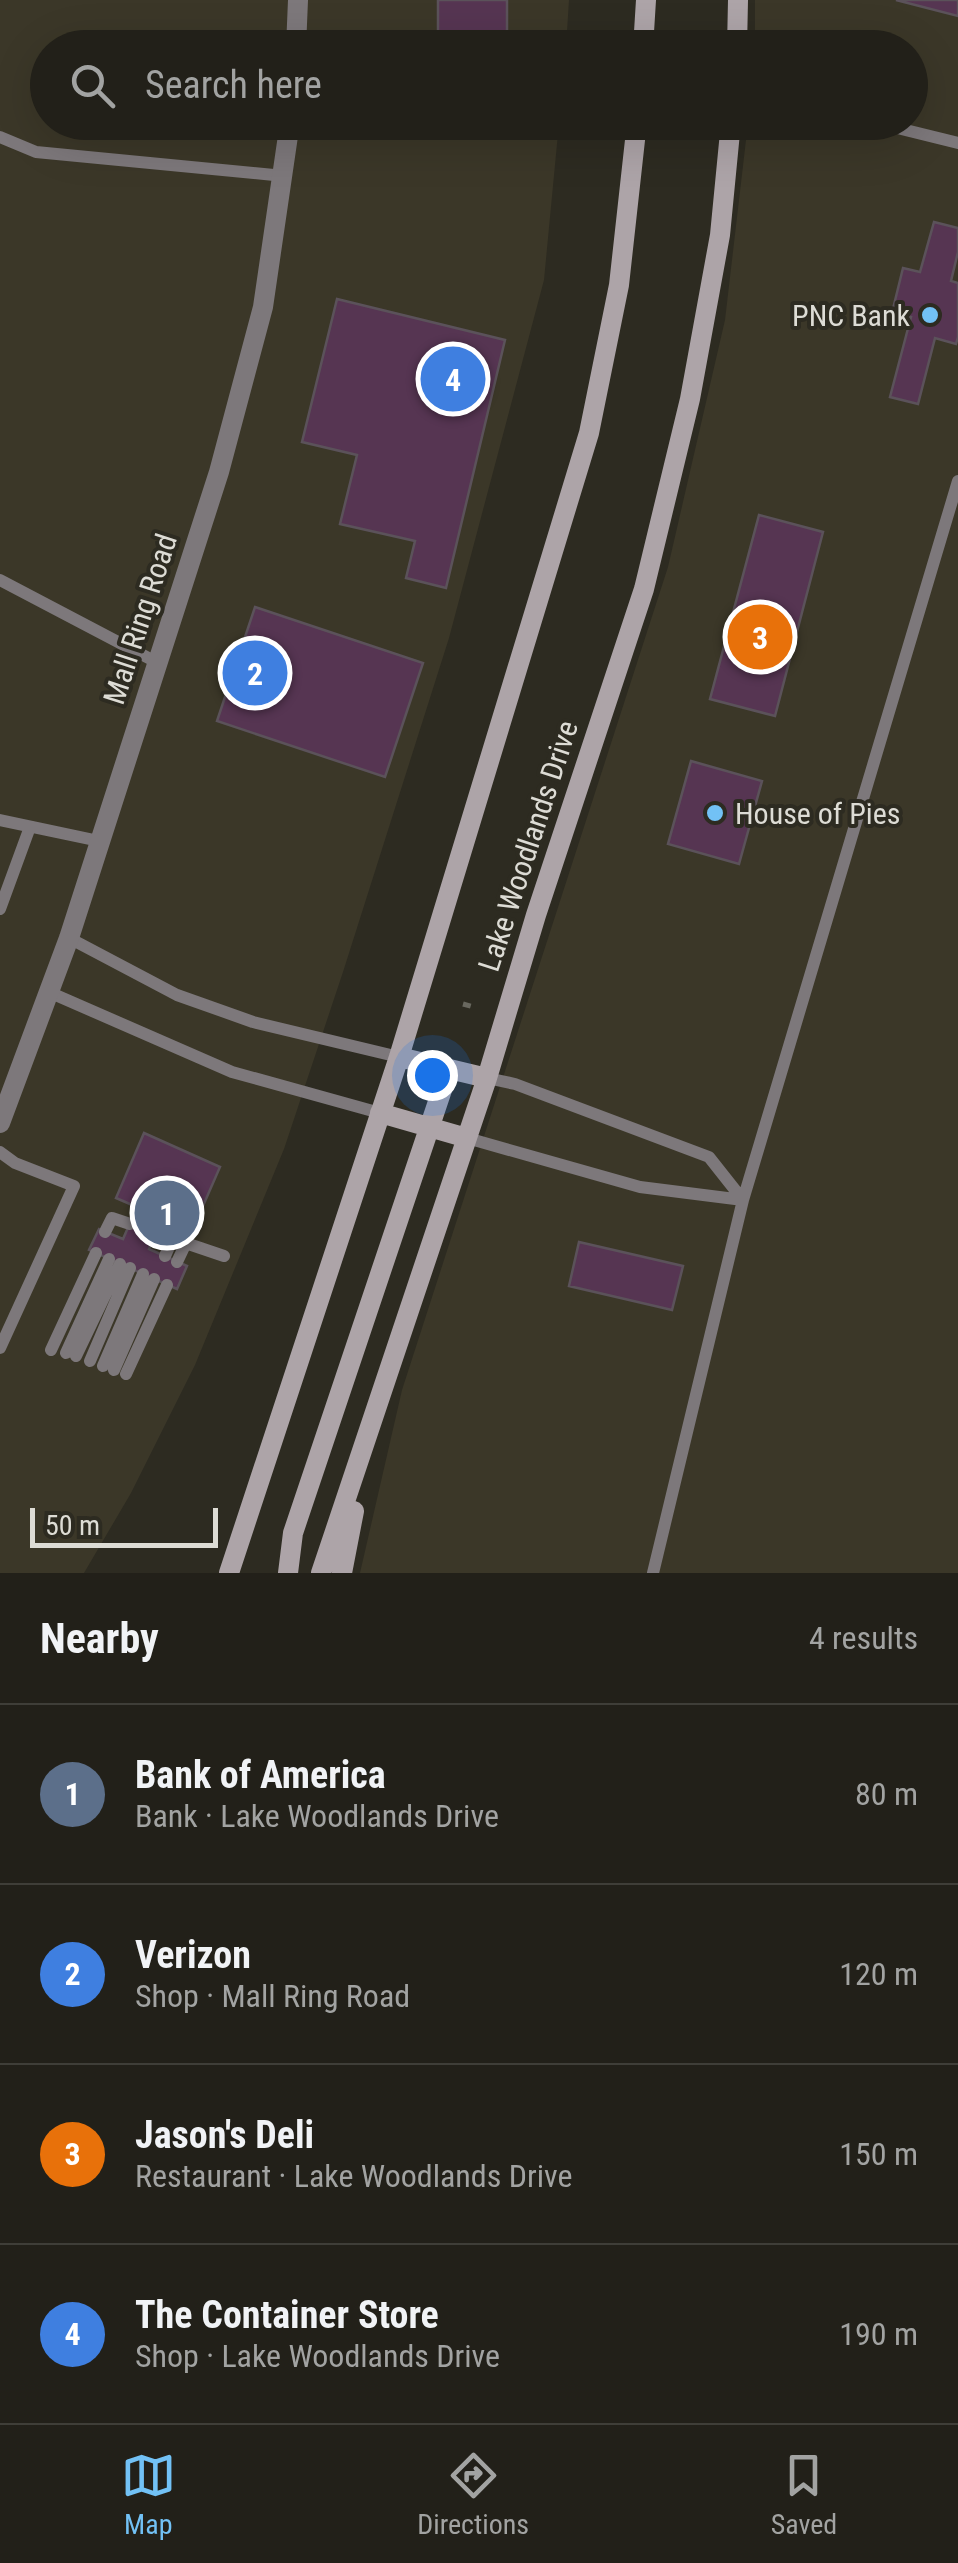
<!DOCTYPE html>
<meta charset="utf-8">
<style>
:root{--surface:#222019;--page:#2e2d26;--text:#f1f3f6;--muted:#a2a3a2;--line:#3f3e38;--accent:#72c1f5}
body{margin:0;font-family:"Roboto Condensed",sans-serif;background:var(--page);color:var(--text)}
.scale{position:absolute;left:30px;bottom:25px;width:188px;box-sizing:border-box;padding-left:10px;border:5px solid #dddcd5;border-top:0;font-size:28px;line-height:35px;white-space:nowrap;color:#dddcd5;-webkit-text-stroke:8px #2d2b21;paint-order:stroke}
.you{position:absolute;left:432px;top:1075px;width:35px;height:35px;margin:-25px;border:8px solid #fff;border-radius:50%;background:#1a73e8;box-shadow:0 0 0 15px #1a73e833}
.badge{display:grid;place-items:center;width:65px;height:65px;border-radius:50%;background:var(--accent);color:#fff;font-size:32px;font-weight:700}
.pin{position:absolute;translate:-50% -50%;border:5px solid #fff;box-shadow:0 2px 10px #0006}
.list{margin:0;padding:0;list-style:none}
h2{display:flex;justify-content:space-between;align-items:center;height:130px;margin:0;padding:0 40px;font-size:42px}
h2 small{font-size:32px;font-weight:400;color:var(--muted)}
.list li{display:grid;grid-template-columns:65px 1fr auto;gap:30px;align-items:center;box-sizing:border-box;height:180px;padding:0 40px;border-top:2px solid var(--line)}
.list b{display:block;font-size:38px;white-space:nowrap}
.list p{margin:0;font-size:32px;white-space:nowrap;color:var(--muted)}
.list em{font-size:32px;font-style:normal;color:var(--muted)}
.icon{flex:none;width:55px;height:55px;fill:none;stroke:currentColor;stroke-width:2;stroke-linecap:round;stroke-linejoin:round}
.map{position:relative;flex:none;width:958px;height:1573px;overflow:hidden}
.search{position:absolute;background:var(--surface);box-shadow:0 10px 40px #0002;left:30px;right:30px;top:30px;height:110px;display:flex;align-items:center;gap:25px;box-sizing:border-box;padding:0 35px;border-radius:55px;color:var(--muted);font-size:38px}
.sheet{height:850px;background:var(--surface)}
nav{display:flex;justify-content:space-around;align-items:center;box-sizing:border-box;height:140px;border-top:2px solid var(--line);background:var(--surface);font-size:28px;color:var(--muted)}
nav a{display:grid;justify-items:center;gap:5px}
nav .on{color:var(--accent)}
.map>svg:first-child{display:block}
.built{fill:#3b3728}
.building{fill:#563552;stroke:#5b525a;stroke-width:2.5}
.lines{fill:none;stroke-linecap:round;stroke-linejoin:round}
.path{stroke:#69685f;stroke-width:5;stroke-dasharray:8 8;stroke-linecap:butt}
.service{stroke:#7d787b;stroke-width:12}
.tertiary{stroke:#7d787b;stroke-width:20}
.secondary{stroke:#ada4a8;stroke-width:20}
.poi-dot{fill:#72c1f5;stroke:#2d2b21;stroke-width:4}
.labels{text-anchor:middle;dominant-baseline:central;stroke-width:8;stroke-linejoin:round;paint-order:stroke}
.poi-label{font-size:30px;fill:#dddcd5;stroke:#2d2b21;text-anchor:end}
.street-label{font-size:30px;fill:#dddcd5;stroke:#2d2b21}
</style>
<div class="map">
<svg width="958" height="1573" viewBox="0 0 958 1573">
<rect width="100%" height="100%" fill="#2d2b21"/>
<path class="built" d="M 0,0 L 569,0 L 566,47 L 48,48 L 48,122 L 559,123 L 544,280 L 449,638 L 343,972 L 284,1149 L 195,1365 L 131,1493 L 84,1573 L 0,1573 Z
M 755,0 L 958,0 L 958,1573 L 360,1573 L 402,1390 L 668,567 L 725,320 L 748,123 L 910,122 L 910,48 L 755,47 Z"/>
<path class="building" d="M 438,0 L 507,0 L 507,32 L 438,33 Z
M 896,0 L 958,0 L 958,16 Z
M 934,222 L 958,228 L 958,252 L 951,281 L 958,283 L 958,337 L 956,344 L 935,338 L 918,404 L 890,397 L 911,317 L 892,313 L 903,268 L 920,272 Z
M 337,299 L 505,340 L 446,588 L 406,578 L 415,541 L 340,524 L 357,455 L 302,442 Z
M 759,515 L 823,532 L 775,716 L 710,699 Z
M 255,607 L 423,663 L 385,777 L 217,721 Z
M 691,761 L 762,781 L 739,864 L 668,844 Z
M 144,1133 L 220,1167 L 192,1231 L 162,1218 L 149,1249 L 187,1266 L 177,1289 L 89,1250 L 99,1229 L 123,1239 L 137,1207 L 116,1198 Z
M 579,1242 L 683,1266 L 672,1310 L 569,1286 Z"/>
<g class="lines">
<path class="path" d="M 463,1004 L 477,1008"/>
<path class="service" d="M 873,122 L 958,143
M 0,137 L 36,152 L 284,176
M 0,580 L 158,663
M 0,820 L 99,841
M 0,909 L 30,827
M 69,938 L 177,995 L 253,1022 L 399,1057
M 51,993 L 232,1072 L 380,1113
M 487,1078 L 515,1084 L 709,1157 L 743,1200
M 467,1138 L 640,1187 L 743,1200
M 0,1152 L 15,1163 L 74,1186 L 0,1348
M 105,1232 L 112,1218 L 130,1224
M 156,1233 L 224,1256
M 165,1256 L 173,1238
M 177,1262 L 186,1243
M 51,1350 L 96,1253
M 66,1353 L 109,1259
M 76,1356 L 120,1264
M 90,1361 L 130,1268
M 103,1366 L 143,1274
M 114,1370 L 154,1279
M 126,1374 L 167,1285
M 653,1573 L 743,1200 L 958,481"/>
<path class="tertiary" d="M 296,48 L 298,0
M 0,1123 L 69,938 L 219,472 L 263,307 L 290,122"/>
<path class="secondary" d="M 643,48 L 646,0
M 737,48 L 738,0
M 399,1057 L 487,1078
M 380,1113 L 467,1138
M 229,1573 L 399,1057 L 589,433 L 619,285 L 637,122
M 288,1573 L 293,1533 L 449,1069
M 321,1573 L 487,1078 L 536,915 L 644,589 L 690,399 L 720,235 L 731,122
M 342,1573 L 354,1511"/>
</g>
<g class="poi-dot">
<circle cx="930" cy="315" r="10"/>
<circle cx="715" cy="813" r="10"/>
</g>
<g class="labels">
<g class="poi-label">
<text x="910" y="315">PNC Bank</text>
<text x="735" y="813" text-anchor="start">House of Pies</text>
</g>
<g class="street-label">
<text transform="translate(140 619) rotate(-72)">Mall Ring Road</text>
<text transform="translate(528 846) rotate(-72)">Lake Woodlands Drive</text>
</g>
</g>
</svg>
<div class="scale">50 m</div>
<div class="you"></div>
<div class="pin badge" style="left:167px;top:1213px;background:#5c6f8a">1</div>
<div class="pin badge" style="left:255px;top:673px;background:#3f7fe0">2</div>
<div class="pin badge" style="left:760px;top:637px;background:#e8710a">3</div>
<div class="pin badge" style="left:453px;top:379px;background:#3f7fe0">4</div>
<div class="search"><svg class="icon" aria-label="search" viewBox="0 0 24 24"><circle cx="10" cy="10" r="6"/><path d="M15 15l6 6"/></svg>Search here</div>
</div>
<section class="sheet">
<h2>Nearby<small>4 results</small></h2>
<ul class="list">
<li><span class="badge" style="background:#5c6f8a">1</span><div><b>Bank of America</b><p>Bank · Lake Woodlands Drive</p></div><em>80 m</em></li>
<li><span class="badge" style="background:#3f7fe0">2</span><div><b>Verizon</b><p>Shop · Mall Ring Road</p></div><em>120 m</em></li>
<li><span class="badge" style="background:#e8710a">3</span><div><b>Jason's Deli</b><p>Restaurant · Lake Woodlands Drive</p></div><em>150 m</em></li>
<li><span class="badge" style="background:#3f7fe0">4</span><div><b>The Container Store</b><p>Shop · Lake Woodlands Drive</p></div><em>190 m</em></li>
</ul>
</section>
<nav>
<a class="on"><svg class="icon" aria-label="map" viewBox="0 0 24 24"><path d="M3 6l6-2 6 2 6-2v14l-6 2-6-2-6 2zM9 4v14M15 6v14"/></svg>Map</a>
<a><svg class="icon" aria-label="directions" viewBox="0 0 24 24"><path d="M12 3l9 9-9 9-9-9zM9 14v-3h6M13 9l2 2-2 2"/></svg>Directions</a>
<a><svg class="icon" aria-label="saved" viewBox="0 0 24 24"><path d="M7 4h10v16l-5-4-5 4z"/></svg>Saved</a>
</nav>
